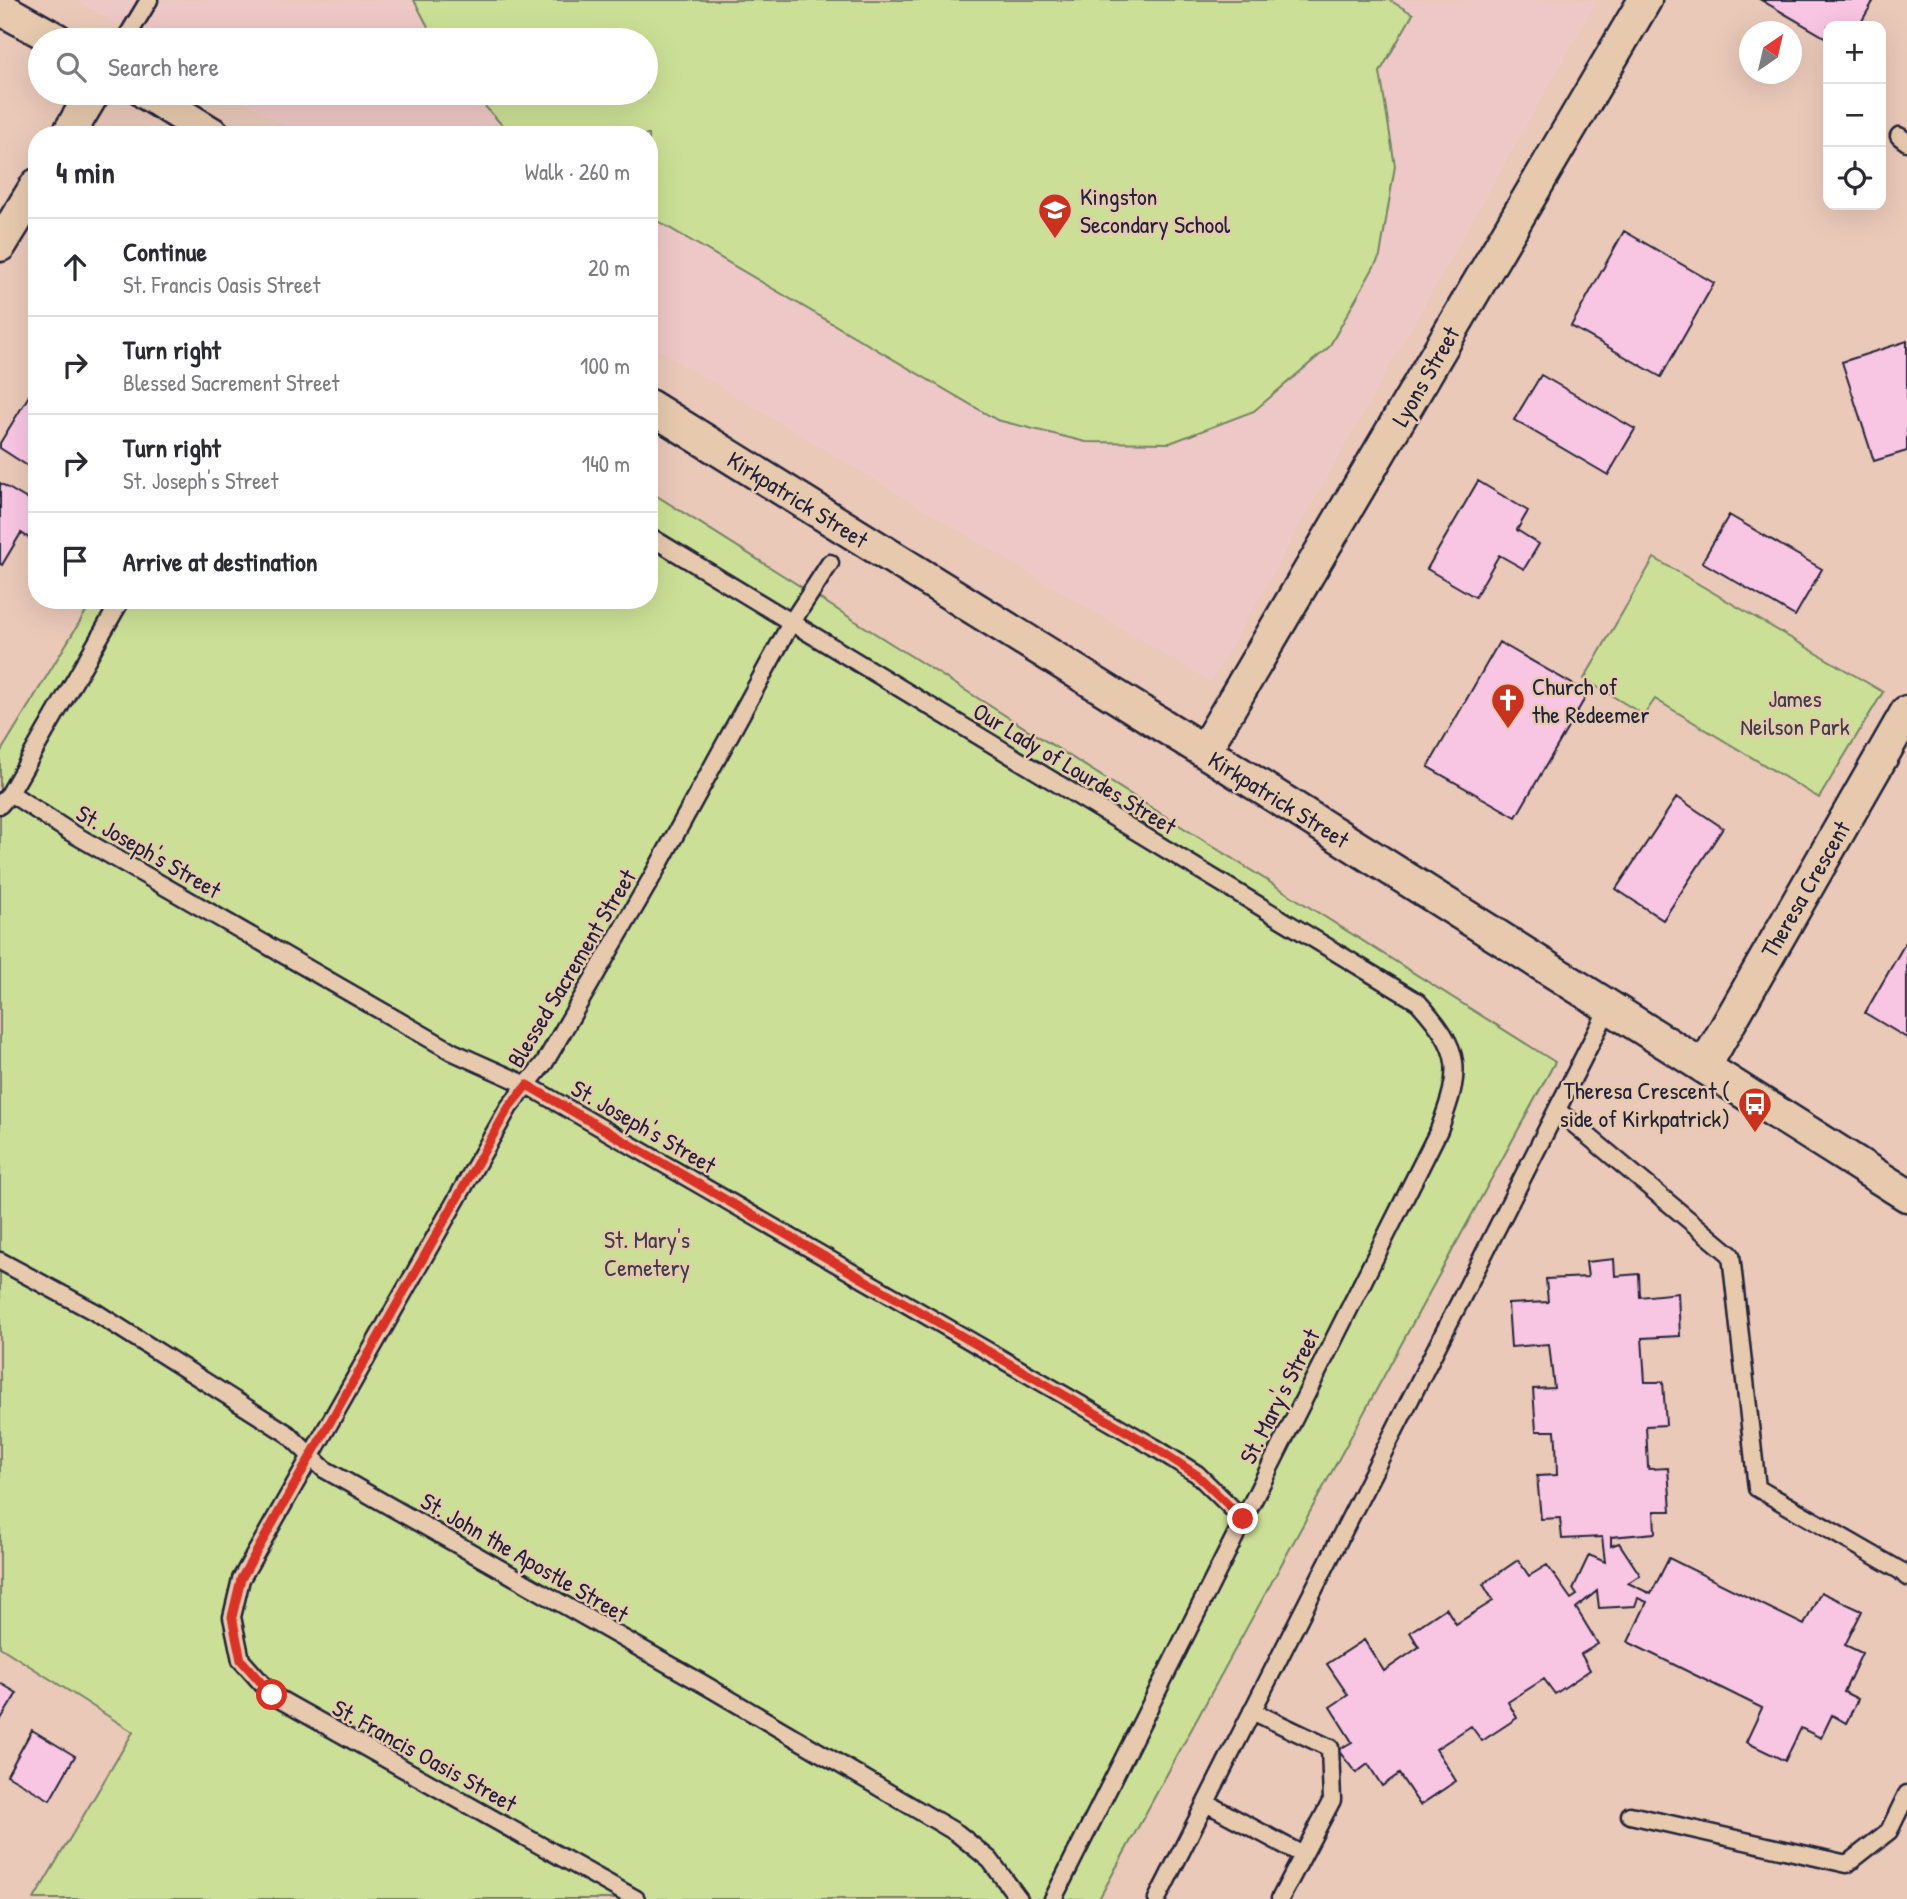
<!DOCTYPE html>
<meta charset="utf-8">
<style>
:root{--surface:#fff;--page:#f7f7f7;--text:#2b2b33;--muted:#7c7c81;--line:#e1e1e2}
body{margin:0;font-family:"Patrick Hand",sans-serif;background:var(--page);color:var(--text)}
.controls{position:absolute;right:21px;top:21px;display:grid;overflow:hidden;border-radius:14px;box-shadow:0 7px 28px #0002}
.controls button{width:63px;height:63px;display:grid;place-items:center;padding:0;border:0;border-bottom:2px solid var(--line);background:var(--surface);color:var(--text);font:35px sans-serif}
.compass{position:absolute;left:1739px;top:21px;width:63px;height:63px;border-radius:50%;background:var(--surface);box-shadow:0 7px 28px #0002;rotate:34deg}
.stop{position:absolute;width:21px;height:21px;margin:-16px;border:5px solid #d93025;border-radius:50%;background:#fff}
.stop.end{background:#d93025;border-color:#fff;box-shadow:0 2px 7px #0008}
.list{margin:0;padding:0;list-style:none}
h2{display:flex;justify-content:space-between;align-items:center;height:91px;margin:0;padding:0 28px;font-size:30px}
h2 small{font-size:23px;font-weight:400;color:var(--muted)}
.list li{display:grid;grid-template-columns:46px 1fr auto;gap:21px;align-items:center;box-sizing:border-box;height:98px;padding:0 28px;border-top:2px solid var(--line)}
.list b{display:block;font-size:26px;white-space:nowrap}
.list p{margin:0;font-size:23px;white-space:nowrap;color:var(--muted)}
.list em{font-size:23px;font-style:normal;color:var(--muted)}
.icon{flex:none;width:38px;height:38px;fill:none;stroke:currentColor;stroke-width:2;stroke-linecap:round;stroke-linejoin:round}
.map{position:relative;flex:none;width:1907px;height:1899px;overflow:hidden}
.search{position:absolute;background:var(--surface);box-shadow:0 7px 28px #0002;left:28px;top:28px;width:630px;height:77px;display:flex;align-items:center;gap:18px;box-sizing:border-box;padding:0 24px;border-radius:38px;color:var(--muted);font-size:26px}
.panel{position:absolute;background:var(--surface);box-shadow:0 7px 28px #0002;left:28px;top:126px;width:630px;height:483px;border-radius:28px}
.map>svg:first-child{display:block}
.built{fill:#eec8c6}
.green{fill:#cbe096;stroke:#768168;stroke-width:2}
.building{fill:#f8c5e3;stroke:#22223b;stroke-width:2}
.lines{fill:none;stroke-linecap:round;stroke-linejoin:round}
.lane-casing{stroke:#22223b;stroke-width:21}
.street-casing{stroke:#22223b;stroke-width:37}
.lane{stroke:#e7caae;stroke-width:16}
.street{stroke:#e7caae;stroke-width:32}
.route{stroke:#d93025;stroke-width:9}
.labels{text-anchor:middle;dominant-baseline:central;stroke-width:5;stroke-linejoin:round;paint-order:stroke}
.poi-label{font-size:24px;fill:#22223b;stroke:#e7caae;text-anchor:start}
.street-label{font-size:24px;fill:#22223b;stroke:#e7caae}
.park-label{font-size:24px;fill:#3b3e49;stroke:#e7caae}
</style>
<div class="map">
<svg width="1907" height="1899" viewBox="0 0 1907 1899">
<rect width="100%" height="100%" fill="#eac9b9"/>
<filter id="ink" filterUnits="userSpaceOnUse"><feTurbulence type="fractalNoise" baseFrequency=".0143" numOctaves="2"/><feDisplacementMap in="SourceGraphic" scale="14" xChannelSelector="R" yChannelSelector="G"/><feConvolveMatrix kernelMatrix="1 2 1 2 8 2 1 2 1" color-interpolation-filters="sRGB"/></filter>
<g filter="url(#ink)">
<path class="built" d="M 76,0 L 1597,0 L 1211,682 L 649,344 L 649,135 L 300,135 L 230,93 L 646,93 L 646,40 L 143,40 Z"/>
<path class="green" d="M 414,0 L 1389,0 L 1413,14 L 1380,72 L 1395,166 L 1380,256 L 1329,347 L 1254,411 L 1170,443 L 1086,442 L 997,420 L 649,216 L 649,135 L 511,135 L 473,93 L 646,93 L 646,40 L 435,40 Z
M 649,491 L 1555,1062 L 1099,1899 L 34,1899 L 133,1732 L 0,1647 L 0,753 L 93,600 L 649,600 Z
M 1654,558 L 1883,692 L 1819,798 L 1655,699 L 1644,715 L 1584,679 Z"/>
<path class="building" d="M 1761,0 L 1874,0 L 1859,26 L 1828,26 L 1828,39 Z
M 1624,231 L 1714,283 L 1661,377 L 1571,326 Z
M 1907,341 L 1907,451 L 1874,461 L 1842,362 Z
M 1541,375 L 1635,429 L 1608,475 L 1514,420 Z
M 30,394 L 37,398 L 37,472 L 0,448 L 0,443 Z
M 1478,481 L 1528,511 L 1517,530 L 1539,544 L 1524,569 L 1499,555 L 1475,597 L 1427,569 Z
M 0,483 L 37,505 L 37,543 L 21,533 L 2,565 L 0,564 Z
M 1729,515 L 1822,569 L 1795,616 L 1702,562 Z
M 1499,642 L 1588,693 L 1516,817 L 1428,767 Z
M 1677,797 L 1723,828 L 1663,920 L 1616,889 Z
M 1907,940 L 1907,1038 L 1865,1013 Z
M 1614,1259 L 1615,1276 L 1639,1274 L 1640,1297 L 1678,1293 L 1680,1336 L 1642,1338 L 1645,1382 L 1663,1382 L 1666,1425 L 1646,1426 L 1648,1467 L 1649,1469 L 1668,1468 L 1671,1511 L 1654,1511 L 1655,1533 L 1611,1537 L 1611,1546 L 1619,1543 L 1640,1575 L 1628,1583 L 1651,1594 L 1669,1558 L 1804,1625 L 1821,1592 L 1862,1611 L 1845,1645 L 1862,1653 L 1844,1692 L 1858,1699 L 1846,1723 L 1832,1715 L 1821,1738 L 1801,1728 L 1785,1761 L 1746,1742 L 1762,1708 L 1628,1642 L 1647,1602 L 1638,1598 L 1635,1606 L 1599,1608 L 1597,1591 L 1576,1608 L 1598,1644 L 1581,1654 L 1590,1670 L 1555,1694 L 1544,1679 L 1508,1702 L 1517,1718 L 1482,1741 L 1471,1726 L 1436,1749 L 1456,1781 L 1420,1805 L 1399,1774 L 1382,1786 L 1368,1764 L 1356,1773 L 1338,1750 L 1352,1742 L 1330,1707 L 1348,1695 L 1327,1664 L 1364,1640 L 1384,1671 L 1419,1647 L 1410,1632 L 1446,1608 L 1456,1624 L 1493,1601 L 1483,1584 L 1518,1560 L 1529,1576 L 1547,1565 L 1571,1599 L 1577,1595 L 1573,1589 L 1589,1555 L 1605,1562 L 1602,1537 L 1562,1539 L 1560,1518 L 1541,1519 L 1537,1476 L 1557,1475 L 1556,1443 L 1555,1431 L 1536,1431 L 1533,1389 L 1554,1388 L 1549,1344 L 1511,1347 L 1508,1304 L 1548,1302 L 1546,1279 L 1588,1277 L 1586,1262 Z
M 0,1683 L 17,1693 L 1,1719 L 0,1718 Z
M 32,1730 L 75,1756 L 50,1800 L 7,1775 Z"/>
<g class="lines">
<g class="lane-casing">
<path id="lane" d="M 125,40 L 149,0
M 1899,136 L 1907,142
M 649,536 L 1418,1002 C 1463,1052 1462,1069 1439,1130 L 1053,1899
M 10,793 L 70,832 L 453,1052 L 527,1085 L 1154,1447 L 1197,1474 L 1243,1519
M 0,805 L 10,793 L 121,600
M 1557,1110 L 1731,1255 L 1757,1488 L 1901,1571 L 1907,1577
M 0,1261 L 95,1312 L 288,1434 L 324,1469 L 700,1682 L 957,1833 L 990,1860 L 1019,1899
M 1252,1711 L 1330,1748 L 1332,1800 L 1280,1899
M 1206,1803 L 1303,1855
M 1630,1815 L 1847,1864 L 1889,1831 L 1907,1794
M 636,1899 L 272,1695 L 241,1660 L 232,1617 L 241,1579 L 509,1107 L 545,1062 L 651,879 L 791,623 L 830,563
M 1157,1899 L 1609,1007"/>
</g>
<g class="street-casing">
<path id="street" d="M 0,8 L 57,40
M 146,93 L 214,135
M 68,135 L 93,93
M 0,245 L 37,185
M 649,406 L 1204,751 L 1907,1195
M 1204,751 L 1645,0
M 1704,1067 L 1907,712"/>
</g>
<use href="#lane" class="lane"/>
<use href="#street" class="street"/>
</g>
</g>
<g class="lines" filter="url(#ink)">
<path class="route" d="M 272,1695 L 241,1660 L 232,1617 L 241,1579 L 509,1107 L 527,1085 L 1154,1447 L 1197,1475 L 1243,1519"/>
</g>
<defs>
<g id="school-pin" transform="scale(1.75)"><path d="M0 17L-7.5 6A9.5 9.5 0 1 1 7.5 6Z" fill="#c8321e" stroke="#e7caae"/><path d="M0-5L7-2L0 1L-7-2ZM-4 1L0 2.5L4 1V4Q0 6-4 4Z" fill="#fff"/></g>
<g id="church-pin" transform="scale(1.75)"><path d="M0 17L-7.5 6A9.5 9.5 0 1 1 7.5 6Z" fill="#c8321e" stroke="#e7caae"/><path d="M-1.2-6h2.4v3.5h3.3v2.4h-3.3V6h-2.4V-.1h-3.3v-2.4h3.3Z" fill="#fff"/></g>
<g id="bus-pin" transform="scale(1.75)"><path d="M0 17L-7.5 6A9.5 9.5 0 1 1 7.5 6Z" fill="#c8321e" stroke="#e7caae"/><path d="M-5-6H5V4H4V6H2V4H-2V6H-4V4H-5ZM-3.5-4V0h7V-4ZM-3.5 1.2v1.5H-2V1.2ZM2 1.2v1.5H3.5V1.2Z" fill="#fff"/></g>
</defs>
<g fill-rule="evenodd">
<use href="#school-pin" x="1055" y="210"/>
<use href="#church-pin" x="1508" y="700"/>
<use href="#bus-pin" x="1755" y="1104"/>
</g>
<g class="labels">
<g class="poi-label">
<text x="1080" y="196">Kingston<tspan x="1080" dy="28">Secondary School</tspan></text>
<text x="1532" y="686">Church of<tspan x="1532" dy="28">the Redeemer</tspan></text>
<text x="1730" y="1090" text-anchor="end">Theresa Crescent (<tspan x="1730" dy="28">side of Kirkpatrick)</tspan></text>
</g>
<g class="street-label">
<text transform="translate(1425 376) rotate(-60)">Lyons Street</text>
<text transform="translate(798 499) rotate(32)">Kirkpatrick Street</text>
<text transform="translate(1075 768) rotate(31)">Our Lady of Lourdes Street</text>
<text transform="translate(1279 799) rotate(32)">Kirkpatrick Street</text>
<text transform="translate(149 851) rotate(30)">St. Joseph's Street</text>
<text transform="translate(1805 889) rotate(-60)">Theresa Crescent</text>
<text transform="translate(571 968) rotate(-59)">Blessed Sacrement Street</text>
<text transform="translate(644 1126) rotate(30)">St. Joseph's Street</text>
<text transform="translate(1279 1396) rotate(-63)">St. Mary's Street</text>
<text transform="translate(525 1557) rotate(30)">St. John the Apostle Street</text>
<text transform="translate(425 1755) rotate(29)">St. Francis Oasis Street</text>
</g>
<g class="park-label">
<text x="1795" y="698">James<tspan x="1795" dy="28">Neilson Park</tspan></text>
<text x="647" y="1239">St. Mary's<tspan x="647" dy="28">Cemetery</tspan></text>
</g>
</g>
</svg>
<div class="controls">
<button>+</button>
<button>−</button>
<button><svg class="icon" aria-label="locate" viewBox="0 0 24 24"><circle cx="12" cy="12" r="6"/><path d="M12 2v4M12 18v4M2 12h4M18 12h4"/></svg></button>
</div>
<svg class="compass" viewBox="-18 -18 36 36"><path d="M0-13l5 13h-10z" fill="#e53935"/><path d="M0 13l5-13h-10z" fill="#7c7c81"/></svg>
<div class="stop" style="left:272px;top:1695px"></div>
<div class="stop end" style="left:1243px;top:1519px"></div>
<div class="search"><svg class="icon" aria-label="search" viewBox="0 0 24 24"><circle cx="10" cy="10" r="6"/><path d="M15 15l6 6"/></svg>Search here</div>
<section class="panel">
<h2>4 min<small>Walk · 260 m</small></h2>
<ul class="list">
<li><svg class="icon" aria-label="ahead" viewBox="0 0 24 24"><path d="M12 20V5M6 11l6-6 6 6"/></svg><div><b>Continue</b><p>St. Francis Oasis Street</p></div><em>20 m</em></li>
<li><svg class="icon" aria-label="right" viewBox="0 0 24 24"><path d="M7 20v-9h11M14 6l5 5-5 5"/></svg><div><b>Turn right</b><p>Blessed Sacrement Street</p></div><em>100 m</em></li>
<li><svg class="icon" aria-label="right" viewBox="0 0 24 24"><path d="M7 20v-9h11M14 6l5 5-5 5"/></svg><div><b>Turn right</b><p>St. Joseph's Street</p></div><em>140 m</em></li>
<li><svg class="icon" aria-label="arrive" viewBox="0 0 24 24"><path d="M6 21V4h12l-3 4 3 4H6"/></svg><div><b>Arrive at destination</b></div></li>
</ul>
</section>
</div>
